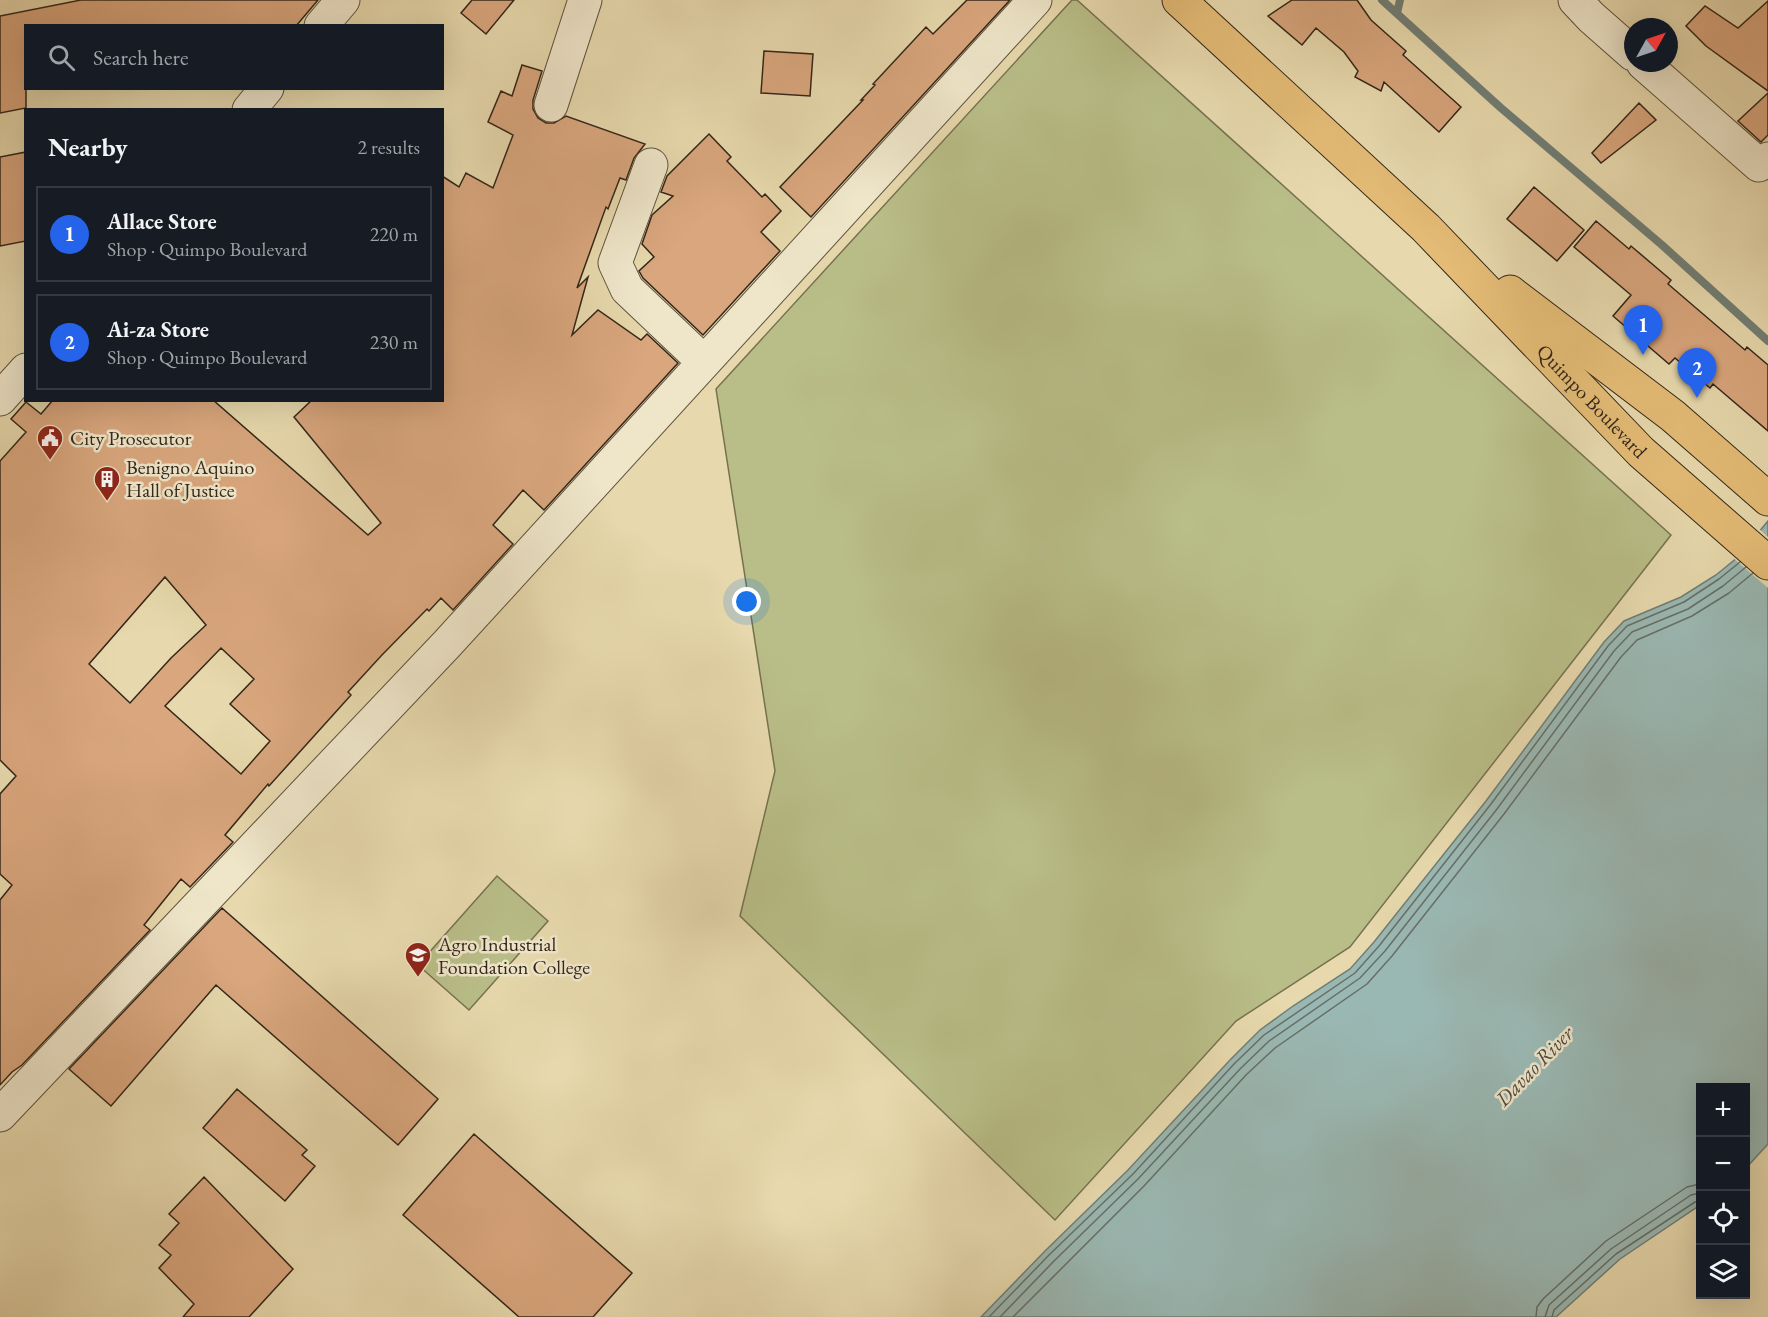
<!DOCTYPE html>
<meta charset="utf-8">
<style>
:root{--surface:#171b24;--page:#242831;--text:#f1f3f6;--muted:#9ea1a6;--line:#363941;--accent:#2563eb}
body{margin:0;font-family:"EB Garamond",serif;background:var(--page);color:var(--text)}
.controls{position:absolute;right:18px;bottom:18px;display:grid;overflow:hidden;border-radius:0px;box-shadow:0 6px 24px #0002}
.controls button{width:54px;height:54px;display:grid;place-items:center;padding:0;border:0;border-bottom:2px solid var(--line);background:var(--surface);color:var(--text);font:30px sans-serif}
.compass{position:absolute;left:1624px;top:18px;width:54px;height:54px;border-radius:50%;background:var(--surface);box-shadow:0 6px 24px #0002;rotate:50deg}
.you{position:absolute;left:747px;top:602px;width:21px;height:21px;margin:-15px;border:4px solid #fff;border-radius:50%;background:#1a73e8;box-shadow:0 0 0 9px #1a73e833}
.badge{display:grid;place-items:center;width:39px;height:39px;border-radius:50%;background:var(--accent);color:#fff;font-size:20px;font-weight:700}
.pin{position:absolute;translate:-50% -50px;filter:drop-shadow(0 2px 3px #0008)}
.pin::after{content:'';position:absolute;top:32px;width:21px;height:18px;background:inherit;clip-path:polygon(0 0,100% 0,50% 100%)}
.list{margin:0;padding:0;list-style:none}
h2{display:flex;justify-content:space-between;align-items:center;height:78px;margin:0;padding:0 24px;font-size:26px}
h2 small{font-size:20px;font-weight:400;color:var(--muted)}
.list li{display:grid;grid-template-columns:39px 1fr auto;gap:18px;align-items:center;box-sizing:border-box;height:96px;margin:0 12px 12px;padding:0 12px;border:2px solid var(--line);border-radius:0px}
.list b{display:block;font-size:22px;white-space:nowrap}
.list p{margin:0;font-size:20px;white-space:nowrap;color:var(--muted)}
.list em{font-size:20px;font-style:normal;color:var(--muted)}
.icon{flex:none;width:33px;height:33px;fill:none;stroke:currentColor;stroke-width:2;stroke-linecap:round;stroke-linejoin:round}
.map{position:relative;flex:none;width:1768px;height:1317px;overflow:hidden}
.search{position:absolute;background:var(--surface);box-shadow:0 6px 24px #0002;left:24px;top:24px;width:420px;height:66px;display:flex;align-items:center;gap:15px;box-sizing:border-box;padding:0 21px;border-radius:0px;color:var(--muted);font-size:22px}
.panel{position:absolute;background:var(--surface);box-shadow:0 6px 24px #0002;left:24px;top:108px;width:420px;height:294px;border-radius:0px}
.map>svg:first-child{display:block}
.green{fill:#b9be88;stroke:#767250;stroke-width:1.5}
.water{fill:#9ab8b3;stroke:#717e75;stroke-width:1.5}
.pier{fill:#e7d9ad}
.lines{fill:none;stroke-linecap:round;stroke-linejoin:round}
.shore{stroke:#666f66;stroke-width:1.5}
.stream{stroke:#717e75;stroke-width:8}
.building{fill:#d9a67d;stroke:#332619;stroke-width:1.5;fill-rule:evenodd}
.minor-casing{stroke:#60533e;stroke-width:35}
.major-casing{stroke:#332619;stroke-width:35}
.minor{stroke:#efe6ca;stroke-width:33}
.major{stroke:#e4bc76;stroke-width:33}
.labels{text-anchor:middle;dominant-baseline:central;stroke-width:5;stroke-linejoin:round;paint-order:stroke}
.street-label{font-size:20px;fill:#332619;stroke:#efe6ca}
.poi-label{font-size:20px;fill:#332619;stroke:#efe6ca;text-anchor:start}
.water-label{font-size:21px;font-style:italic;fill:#4d4a40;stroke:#efe6ca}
</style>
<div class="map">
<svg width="1768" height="1317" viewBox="0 0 1768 1317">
<rect width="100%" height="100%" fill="#e7d9ad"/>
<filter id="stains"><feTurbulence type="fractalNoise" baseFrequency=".00333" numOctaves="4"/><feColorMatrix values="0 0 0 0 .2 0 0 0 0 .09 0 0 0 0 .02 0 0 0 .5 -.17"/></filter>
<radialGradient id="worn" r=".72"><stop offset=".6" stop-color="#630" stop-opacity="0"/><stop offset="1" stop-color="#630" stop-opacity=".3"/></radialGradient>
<path class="green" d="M 1072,0 L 1077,0 L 1671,535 L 1350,947 L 1236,1021 L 1055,1220 L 740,916 L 775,771 L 716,389 Z
M 497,876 L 548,921 L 469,1010 L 418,965 Z"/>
<path class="water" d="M 1768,521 L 1768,1144 L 1746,1168 L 1746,1088 L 1700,1088 L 1700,1205 L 1620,1259 L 1556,1317 L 981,1317 L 1045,1251 L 1128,1170 L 1230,1060 L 1260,1030 L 1293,1006 L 1350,969 L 1374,942 L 1486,801 L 1604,642 L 1624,621 L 1681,597 L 1716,575 L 1738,557 Z"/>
<path class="pier" d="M 1758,528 L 1768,537 L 1768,588 L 1732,557 Z"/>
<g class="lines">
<path class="shore" d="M 989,1317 L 1049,1255 L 1133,1174 L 1234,1064 L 1264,1035 L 1355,973 L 1379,946 L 1491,804 L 1608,646 L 1627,626 L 1684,602 L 1719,579 L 1740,562
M 1000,1317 L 1054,1261 L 1138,1179 L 1240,1069 L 1269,1041 L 1360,978 L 1385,951 L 1497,809 L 1614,651 L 1632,632 L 1688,609 L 1723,586 L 1746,567
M 1013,1317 L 1144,1186 L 1246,1075 L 1275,1048 L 1367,984 L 1392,956 L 1504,814 L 1621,657 L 1637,640 L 1692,616 L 1729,593 L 1753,573
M 1536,1317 L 1537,1307 L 1543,1299 L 1606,1241 L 1687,1187 L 1700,1184
M 1545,1317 L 1549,1305 L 1611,1249 L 1691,1195 L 1700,1193
M 1552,1317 L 1554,1310 L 1616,1254 L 1695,1202 L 1700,1201"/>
<path class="stream" d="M 1382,0 L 1501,108 L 1662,245 L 1768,341
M 1397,13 L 1400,0"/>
</g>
<path class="building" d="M 81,0 L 318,0 L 296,26 L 26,26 L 26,108 L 0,113 L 0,16 Z
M 472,0 L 514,0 L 486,34 L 461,13 Z
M 967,0 L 1010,0 L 811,217 L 780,187 L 863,100 L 861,100 L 875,85 L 873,84 L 926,27 L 933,34 Z
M 1292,0 L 1357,0 L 1371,20 L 1406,51 L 1403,55 L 1461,107 L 1439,132 L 1384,82 L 1381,91 L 1355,77 L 1358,71 L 1344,52 L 1316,28 L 1302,45 L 1268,16 Z
M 1768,1 L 1768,91 L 1706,46 L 1686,26 L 1705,6 L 1738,28 Z
M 764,51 L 813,54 L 810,96 L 761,93 Z
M 522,65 L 542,71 L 533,100 L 533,109 L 538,118 L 546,123 L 554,123 L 566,116 L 645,144 L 634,158 L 626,180 L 620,178 L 608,209 L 606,207 L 577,288 L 588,277 L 572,335 L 598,310 L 641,340 L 647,334 L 678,363 L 544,510 L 523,490 L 493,525 L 513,544 L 453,610 L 441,598 L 429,611 L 427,609 L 381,656 L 348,692 L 351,695 L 269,786 L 268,784 L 225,835 L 233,842 L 190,887 L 181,879 L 144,925 L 150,930 L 22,1065 L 12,1072 L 0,1085 L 0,900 L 12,885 L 0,874 L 0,794 L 16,776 L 0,760 L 0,461 L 26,432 L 11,419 L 26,402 L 41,414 L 53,400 L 213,400 L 368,535 L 381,523 L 294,417 L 312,400 L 442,400 L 442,176 L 459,187 L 466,173 L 493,188 L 513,135 L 488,122 L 501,91 L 512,96 ZM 165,577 L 206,625 L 171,658 L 130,703 L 89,664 ZM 221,648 L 254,679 L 230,704 L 270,741 L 241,774 L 165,706 Z
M 1768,93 L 1768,135 L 1761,142 L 1738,121 Z
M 1639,103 L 1656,120 L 1601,163 L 1592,153 Z
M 709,134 L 731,157 L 727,161 L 762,197 L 765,194 L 781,211 L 761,232 L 780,251 L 703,335 L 643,278 L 639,271 L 654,257 L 642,244 L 652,215 L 673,196 L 661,192 L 667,176 Z
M 26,152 L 26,241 L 0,246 L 0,157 Z
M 1534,187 L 1584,230 L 1557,261 L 1507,219 Z
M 1596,221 L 1629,249 L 1631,246 L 1671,280 L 1668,284 L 1745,350 L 1747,347 L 1768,365 L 1768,431 L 1713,384 L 1710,388 L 1675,358 L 1669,364 L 1613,316 L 1631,295 L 1574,247 Z
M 222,908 L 438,1099 L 398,1145 L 216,985 L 111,1106 L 69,1069 Z
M 237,1089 L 307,1150 L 302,1155 L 315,1166 L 285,1201 L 203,1128 Z
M 474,1134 L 632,1273 L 593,1317 L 519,1317 L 403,1215 Z
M 204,1177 L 293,1269 L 249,1317 L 183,1317 L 194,1304 L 159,1268 L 171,1255 L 159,1245 L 179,1223 L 169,1214 Z"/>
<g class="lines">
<g class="minor-casing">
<path id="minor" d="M 1575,0 L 1591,17 L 1633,54
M 321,26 L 343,0
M 1643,63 L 1759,165 L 1768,159
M 551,105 L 585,0
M 249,110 L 267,88
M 651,165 L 615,263 L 627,289 L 704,362
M 0,399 L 26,370
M 0,1115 L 447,644 L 1035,0"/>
</g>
<g class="major-casing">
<g id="major">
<path id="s1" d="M 1179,0 L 1426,228 L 1641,452 L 1768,563"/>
<path d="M 1510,292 L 1673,416 L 1768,499"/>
</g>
</g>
<use href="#minor" class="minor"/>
<use href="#major" class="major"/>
</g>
<defs>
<g id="civic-pin" transform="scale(1.35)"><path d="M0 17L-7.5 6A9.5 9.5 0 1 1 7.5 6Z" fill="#8f2418" stroke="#efe6ca"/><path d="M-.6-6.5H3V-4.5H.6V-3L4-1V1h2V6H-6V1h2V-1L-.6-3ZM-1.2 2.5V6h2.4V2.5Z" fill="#fff"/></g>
<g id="building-pin" transform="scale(1.35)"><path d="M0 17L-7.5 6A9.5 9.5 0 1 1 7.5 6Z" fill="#8f2418" stroke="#efe6ca"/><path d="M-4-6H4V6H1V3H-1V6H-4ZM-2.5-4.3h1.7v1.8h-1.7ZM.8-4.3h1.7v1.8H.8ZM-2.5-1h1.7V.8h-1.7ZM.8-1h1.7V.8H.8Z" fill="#fff"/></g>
<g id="university-pin" transform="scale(1.35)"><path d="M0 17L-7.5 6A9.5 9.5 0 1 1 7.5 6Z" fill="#8f2418" stroke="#efe6ca"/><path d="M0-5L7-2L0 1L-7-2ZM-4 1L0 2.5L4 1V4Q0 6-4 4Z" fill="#fff"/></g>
</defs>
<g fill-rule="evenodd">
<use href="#civic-pin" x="50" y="438"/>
<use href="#building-pin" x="107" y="479"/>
<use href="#university-pin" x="418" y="955"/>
</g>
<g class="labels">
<g class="street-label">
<text stroke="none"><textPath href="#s1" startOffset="576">Quimpo Boulevard</textPath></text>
</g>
<g class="poi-label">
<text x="70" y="438">City Prosecutor</text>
<text x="126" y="467">Benigno Aquino<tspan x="126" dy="23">Hall of Justice</tspan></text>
<text x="438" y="944">Agro Industrial<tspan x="438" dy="23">Foundation College</tspan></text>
</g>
<g class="water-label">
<text transform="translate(1534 1066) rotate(-46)">Davao River</text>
</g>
</g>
<rect width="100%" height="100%" filter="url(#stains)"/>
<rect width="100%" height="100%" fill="url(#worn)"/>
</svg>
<div class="controls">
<button>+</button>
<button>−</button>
<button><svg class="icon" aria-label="locate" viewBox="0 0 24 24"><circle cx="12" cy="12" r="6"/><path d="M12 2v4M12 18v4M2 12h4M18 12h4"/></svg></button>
<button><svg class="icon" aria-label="layers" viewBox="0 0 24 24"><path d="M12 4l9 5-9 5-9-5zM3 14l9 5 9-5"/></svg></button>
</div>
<svg class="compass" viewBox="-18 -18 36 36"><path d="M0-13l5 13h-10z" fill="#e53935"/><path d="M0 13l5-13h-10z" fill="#9ea1a6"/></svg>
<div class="you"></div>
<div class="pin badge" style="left:1643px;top:355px">1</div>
<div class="pin badge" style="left:1697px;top:398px">2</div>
<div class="search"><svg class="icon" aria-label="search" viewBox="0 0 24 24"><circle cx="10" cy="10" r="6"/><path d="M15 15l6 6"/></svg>Search here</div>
<section class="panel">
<h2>Nearby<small>2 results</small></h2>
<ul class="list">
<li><span class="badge">1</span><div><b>Allace Store</b><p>Shop · Quimpo Boulevard</p></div><em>220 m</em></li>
<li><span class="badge">2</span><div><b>Ai-za Store</b><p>Shop · Quimpo Boulevard</p></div><em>230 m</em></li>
</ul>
</section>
</div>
